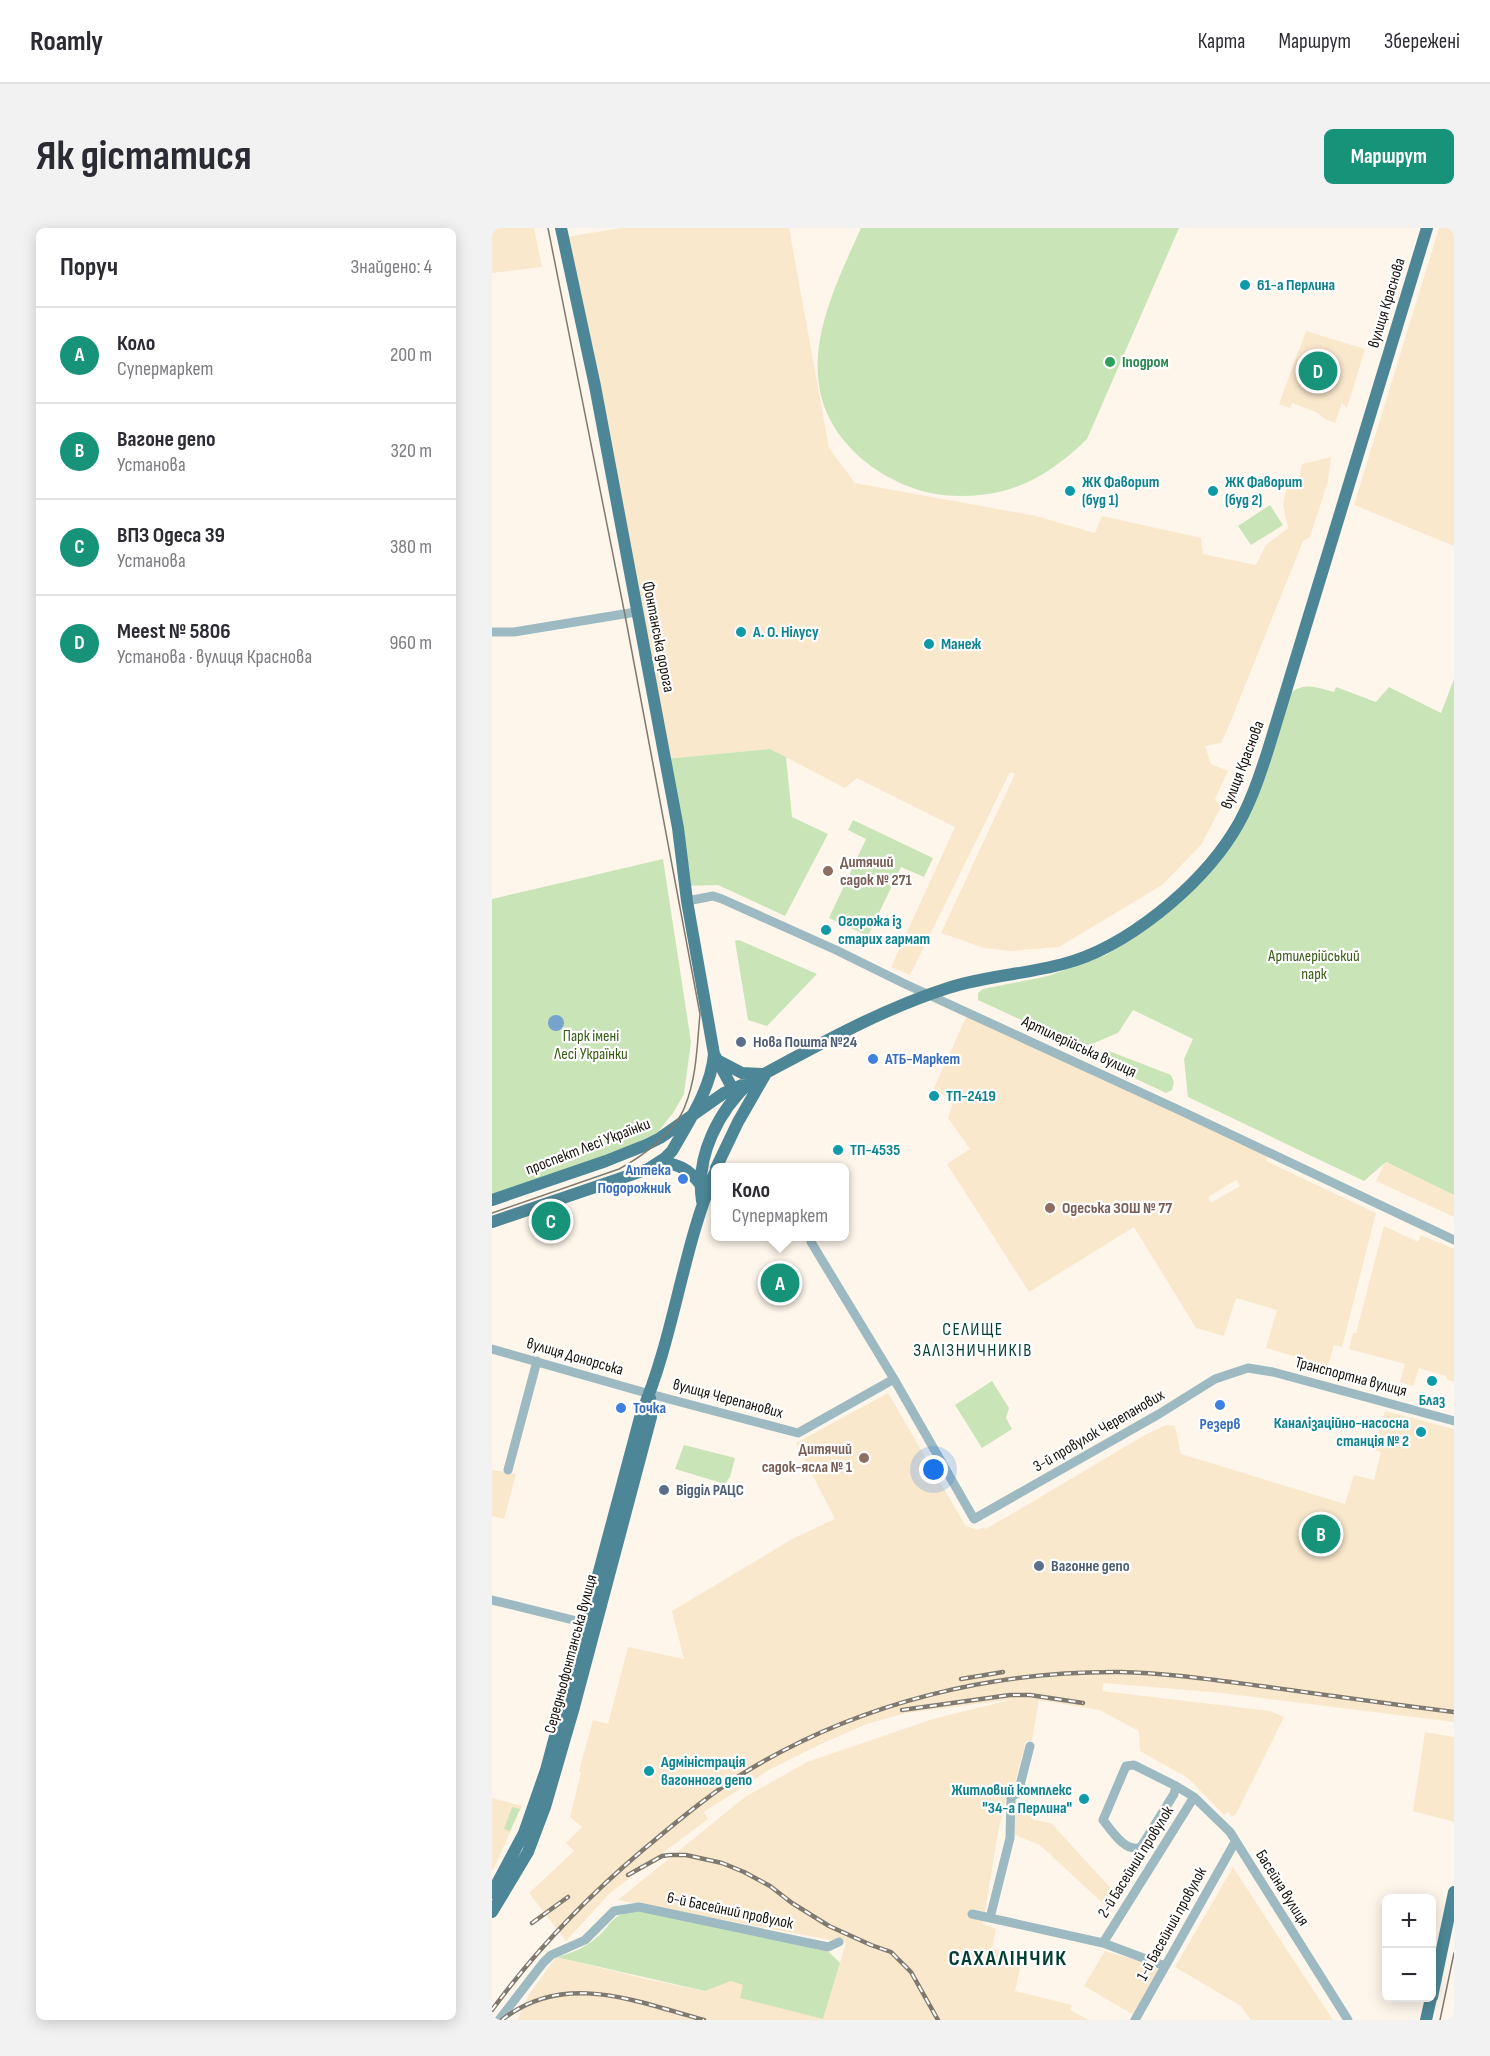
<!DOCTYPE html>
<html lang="uk">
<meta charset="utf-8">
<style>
:root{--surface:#fff;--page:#f2f2f3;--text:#2b2b33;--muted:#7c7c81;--line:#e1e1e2;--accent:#17937a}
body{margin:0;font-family:"Sofia Sans Condensed",sans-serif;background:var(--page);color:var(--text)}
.controls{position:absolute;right:18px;bottom:18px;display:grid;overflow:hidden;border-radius:9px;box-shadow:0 3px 15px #0003}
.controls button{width:54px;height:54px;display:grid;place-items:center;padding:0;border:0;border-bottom:2px solid var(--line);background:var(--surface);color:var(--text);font:30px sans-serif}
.you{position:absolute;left:442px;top:1242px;width:21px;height:21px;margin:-15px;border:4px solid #fff;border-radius:50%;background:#1a73e8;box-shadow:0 0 0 9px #1a73e833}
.badge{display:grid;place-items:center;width:39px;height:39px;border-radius:50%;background:var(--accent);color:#fff;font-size:20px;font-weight:700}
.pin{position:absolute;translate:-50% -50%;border:3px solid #fff;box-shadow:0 2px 6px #0006}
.popup{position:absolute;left:219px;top:935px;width:138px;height:78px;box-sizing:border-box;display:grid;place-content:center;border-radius:9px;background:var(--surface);filter:drop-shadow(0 2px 4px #0005);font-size:20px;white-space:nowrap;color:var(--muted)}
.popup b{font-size:22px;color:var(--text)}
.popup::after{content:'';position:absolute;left:50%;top:100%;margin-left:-12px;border:12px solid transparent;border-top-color:var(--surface)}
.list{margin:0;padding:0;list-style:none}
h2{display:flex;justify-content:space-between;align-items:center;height:78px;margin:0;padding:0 24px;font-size:26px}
h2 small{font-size:20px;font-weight:400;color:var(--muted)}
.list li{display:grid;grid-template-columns:39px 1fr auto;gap:18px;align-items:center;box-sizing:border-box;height:96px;padding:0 24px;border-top:2px solid var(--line)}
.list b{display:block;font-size:22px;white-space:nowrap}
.list p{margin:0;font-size:20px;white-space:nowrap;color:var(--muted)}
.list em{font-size:20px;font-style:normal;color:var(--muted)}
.map{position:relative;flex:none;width:962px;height:1792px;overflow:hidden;border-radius:9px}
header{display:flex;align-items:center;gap:36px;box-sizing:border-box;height:84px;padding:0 30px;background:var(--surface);border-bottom:2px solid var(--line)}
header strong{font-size:28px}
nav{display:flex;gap:33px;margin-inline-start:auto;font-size:21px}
.intro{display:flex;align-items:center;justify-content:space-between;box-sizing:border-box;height:144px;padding:0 36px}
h1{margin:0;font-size:42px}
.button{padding:15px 27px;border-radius:9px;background:var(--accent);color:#fff;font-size:21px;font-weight:700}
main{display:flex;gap:36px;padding:0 36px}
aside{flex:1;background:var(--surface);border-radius:9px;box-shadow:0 3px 15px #0003}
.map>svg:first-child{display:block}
.built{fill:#fae8cd;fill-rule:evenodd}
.green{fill:#c9e5b8}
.water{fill:#77a2cb}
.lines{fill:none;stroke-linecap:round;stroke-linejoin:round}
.minor{stroke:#9dbac3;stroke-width:9}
.major{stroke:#4d8797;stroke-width:12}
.tram{stroke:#7f796f;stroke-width:1.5}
.rail-casing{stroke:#7f796f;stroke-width:4.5}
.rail{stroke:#fff;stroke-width:2;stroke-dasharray:7;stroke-linecap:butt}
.culture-dot{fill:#0f9aa8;stroke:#fff;stroke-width:2}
.leisure-dot{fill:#2e9e5b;stroke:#fff;stroke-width:2}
.education-dot{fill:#8d6e63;stroke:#fff;stroke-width:2}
.service-dot{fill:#5c6f8a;stroke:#fff;stroke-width:2}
.shop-dot{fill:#3f7fe0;stroke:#fff;stroke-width:2}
.labels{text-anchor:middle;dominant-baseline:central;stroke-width:4.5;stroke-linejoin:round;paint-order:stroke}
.culture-label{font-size:16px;font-weight:bold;fill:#0d838f;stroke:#fff;text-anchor:start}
.street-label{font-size:16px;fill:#16110a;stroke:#fff}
.leisure-label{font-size:16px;font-weight:bold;fill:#27864d;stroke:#fff;text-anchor:start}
.education-label{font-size:16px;font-weight:bold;fill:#785e54;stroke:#fff;text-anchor:start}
.park-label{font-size:16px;fill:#375c16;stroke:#fff}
.service-label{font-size:16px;font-weight:bold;fill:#4e5e75;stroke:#fff;text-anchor:start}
.shop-label{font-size:16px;font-weight:bold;fill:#366cbe;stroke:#fff;text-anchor:start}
.neighbourhood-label{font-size:18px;letter-spacing:1.5px;fill:#043f33;stroke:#fff}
.district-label{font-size:22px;font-weight:bold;letter-spacing:1.5px;fill:#043f33;stroke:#fff}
</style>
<header>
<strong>Roamly</strong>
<nav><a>Карта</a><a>Маршрут</a><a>Збережені</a></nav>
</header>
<div class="intro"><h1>Як дістатися</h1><a class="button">Маршрут</a></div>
<main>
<aside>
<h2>Поруч<small>Знайдено: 4</small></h2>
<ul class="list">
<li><span class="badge">A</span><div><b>Коло</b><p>Супермаркет</p></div><em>200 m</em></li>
<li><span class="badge">B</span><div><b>Вагоне депо</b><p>Установа</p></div><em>320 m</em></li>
<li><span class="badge">C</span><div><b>ВПЗ Одеса 39</b><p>Установа</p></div><em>380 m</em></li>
<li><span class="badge">D</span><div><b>Meest № 5806</b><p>Установа · вулиця Краснова</p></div><em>960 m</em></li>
</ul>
</aside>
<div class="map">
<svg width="962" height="1792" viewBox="0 0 962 1792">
<rect width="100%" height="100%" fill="#fef6ea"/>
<path class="built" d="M 0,0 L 42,0 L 50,39 L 0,45 Z
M 129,0 L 297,0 L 337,220 L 363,255 L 544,288 L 603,305 L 610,288 L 709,310 L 711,326 L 764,337 L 774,317 L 796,300 L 791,277 L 792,271 L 795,259 L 807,251 L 810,236 L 839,229 L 836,253 L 818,309 L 811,313 L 736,500 L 729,515 L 713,518 L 719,536 L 736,543 L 723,571 L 729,579 L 709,617 L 670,657 L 567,719 L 519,723 L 492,720 L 449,705 L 523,546 L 518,544 L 418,747 L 399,739 L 463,599 L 365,550 L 353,560 L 278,521 L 173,531 L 74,9 Z
M 947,0 L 962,0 L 962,318 L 862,277 Z
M 814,103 L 873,121 L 855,180 L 850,175 L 843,195 L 833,191 L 826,185 L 800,175 L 798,180 L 787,176 Z
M 476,785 L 776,924 L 774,933 L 884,985 L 850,1119 L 842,1117 L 836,1138 L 774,1120 L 785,1082 L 744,1070 L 732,1108 L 704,1100 L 642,999 L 537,1064 L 455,936 L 478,921 L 456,890 L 462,872 L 441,862 ZM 744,952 L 748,958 L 719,975 L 716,969 Z
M 893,934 L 962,967 L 962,989 L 884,953 Z
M 892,998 L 926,1014 L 929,1007 L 962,1021 L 962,1154 L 954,1151 L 954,1148 L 927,1140 L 921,1158 L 908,1154 L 913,1136 L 857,1121 L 861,1105 L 864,1105 Z
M 396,1165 L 473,1297 L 486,1302 L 491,1299 L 493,1301 L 525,1283 L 651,1208 L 674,1197 L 683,1198 L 689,1226 L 853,1276 L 862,1247 L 882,1252 L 889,1224 L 881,1222 L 893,1183 L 962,1201 L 962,1494 L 730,1465 L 611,1455 L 610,1463 L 778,1483 L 792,1489 L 744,1586 L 740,1589 L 736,1584 L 732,1587 L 696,1550 L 648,1523 L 647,1503 L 607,1482 L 547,1472 L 540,1513 L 534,1513 L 521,1563 L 515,1567 L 506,1604 L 491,1696 L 504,1701 L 500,1721 L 531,1727 L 523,1763 L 580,1777 L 578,1782 L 597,1792 L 25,1792 L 38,1765 L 64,1729 L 154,1751 L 213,1763 L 250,1748 L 248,1756 L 269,1760 L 331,1791 L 354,1715 L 126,1672 L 253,1569 L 315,1534 L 441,1491 L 522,1471 L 414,1485 L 375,1496 L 329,1516 L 277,1542 L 212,1584 L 216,1591 L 118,1665 L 74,1713 L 37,1665 L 82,1623 L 74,1615 L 90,1599 L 78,1589 L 89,1545 L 87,1543 L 101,1492 L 116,1496 L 136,1419 L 192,1431 L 180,1383 L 302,1310 L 343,1291 L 304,1215 Z
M 0,1242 L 24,1246 L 12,1291 L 0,1288 Z
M 933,1504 L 962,1509 L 962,1594 L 921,1583 Z
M 0,1570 L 30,1578 L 1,1642 L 0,1642 Z
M 523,1571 L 542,1592 L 559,1595 L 626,1668 L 619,1683 L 548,1617 L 523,1607 Z
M 741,1639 L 808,1742 L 841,1792 L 759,1792 L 749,1778 L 683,1739 Z
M 613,1723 L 651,1734 L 668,1742 L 642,1787 L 592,1758 Z"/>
<path class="green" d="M 369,0 L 687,0 L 595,211 C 572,234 543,255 511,263 C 487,269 457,270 434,264 C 383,251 334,210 327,157 C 319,104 348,47 369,0 Z
M 778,277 L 791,297 L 759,317 L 746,298 Z
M 962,451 L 962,967 L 894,934 L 872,953 L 696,869 L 692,831 L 701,811 L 641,782 L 626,805 L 590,820 L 486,772 L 486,765 L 491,761 L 556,748 L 614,727 L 642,710 L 728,629 L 795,468 C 811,453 823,459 842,464 L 844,459 L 884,474 L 897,459 L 949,485 Z
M 278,521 L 294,529 L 300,589 L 336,606 L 293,688 L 226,657 L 196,658 L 173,531 Z
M 361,592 L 441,630 L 432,649 L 409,639 L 376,708 L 337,690 L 374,611 L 356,602 Z
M 171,631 L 199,814 L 192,866 L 181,885 L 166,904 L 134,920 L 0,968 L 0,671 Z
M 247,712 L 325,746 L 275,798 L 256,792 L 243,713 Z
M 617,823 L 679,847 L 682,854 L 680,862 L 674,865 L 604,832 L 605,828 Z
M 500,1153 L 517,1180 L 514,1190 L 520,1201 L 490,1220 L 463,1177 Z
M 192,1217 L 243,1230 L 238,1249 L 233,1256 L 183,1241 Z
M 20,1579 L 28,1581 L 18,1603 L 12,1601 Z
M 154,1683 L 337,1724 L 348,1735 L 331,1791 L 248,1770 L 251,1757 L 239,1753 L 213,1763 L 64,1729 C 76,1726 88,1722 99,1714 C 126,1695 113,1684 154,1683 Z"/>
<path class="water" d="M56 795a8 8 0 1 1 16 0a8 8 0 1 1-16 0Z"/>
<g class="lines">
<path class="minor" d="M 0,404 L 22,404 L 144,384
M 195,673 L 221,668 L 230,671 L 344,722 L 411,755 L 687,882 L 962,1012
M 319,1014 L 402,1151 L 482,1291 L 667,1186 L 723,1151 L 756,1140 L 781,1144 L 962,1193
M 0,1121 L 158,1166 L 306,1205 L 402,1151
M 16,1242 L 45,1133
M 0,1372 L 93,1395
M 684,1558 L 682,1566 L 649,1619 C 634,1626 619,1602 611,1592 L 634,1538 L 642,1537 L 684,1558 L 702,1569 L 738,1604 L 856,1792
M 480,1686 L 611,1715 L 673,1738
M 498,1690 L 518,1610 L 519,1569 L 526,1565 L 538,1518
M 611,1715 L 702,1569
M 7,1792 L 51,1735 L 59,1727 L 93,1712 L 122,1683 L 147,1679 L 336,1719 L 347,1714
M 643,1792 L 743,1614"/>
<path class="major" d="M 222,826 L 244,867
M 227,833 L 250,845 L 270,846
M 168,934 C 186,936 197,941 208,956
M 224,940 L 246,894 L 273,847
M 0,972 L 114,933 L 154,917 L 168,910 L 232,865 L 250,857
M 210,973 C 203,928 227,882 259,853 C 323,819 387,782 456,760 C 493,748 534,746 571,736 C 634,720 707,659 741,605 C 757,580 767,550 776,522 L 935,0
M 0,994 L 156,941 L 173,930 L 180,923 C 197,893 219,861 222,826 L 195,673 L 186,600 L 103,158 L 69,0
M 0,1665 L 32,1605 L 54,1542 L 149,1186 C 183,1107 190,1020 224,942
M 0,1684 L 36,1624 L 53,1579 L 82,1479 L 159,1189 L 158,1170
M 940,1769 L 962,1664
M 934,1792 L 939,1770"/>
<path class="tram" d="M 0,985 L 127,941 C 150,929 184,903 193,878 C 205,848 205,817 208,786 L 133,387 L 56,0
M 948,1792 L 962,1725"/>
<g class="rail-casing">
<path id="rail" d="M 469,1451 L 511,1444
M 410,1482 L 518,1467 L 538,1467 L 591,1475
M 136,1647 L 170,1628 L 178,1627 L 194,1627 L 230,1635 L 252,1644 L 278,1658 L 300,1675 L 337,1698 L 379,1717 L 399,1724 L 419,1744 L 446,1792
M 40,1695 L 76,1669
M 0,1782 C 44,1722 95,1669 152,1621 C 187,1592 221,1563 260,1540 C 371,1474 501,1443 628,1444 C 675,1445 722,1452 769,1458 C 833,1467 898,1476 962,1484
M 10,1792 C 72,1742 145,1774 212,1792"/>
</g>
<use href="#rail" class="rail"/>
</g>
<g class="culture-dot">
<circle cx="753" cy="57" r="6"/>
<circle cx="578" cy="263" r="6"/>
<circle cx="721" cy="263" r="6"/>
<circle cx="249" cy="404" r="6"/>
<circle cx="437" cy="416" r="6"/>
<circle cx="334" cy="702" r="6"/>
<circle cx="442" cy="868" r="6"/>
<circle cx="346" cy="922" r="6"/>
<circle cx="940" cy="1153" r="6"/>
<circle cx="929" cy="1204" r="6"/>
<circle cx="157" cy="1543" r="6"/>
<circle cx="592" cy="1571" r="6"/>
</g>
<circle class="leisure-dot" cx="618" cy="134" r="6"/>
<g class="education-dot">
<circle cx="336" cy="643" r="6"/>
<circle cx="558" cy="980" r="6"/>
<circle cx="372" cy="1230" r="6"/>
</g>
<g class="service-dot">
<circle cx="249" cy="814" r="6"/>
<circle cx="172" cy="1262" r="6"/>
<circle cx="547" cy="1338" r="6"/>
</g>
<g class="shop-dot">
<circle cx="381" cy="831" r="6"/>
<circle cx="191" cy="951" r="6"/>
<circle cx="728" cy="1177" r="6"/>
<circle cx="129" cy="1180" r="6"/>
</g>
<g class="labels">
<g class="culture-label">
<text x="765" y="57">61-а Перлина</text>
<text x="590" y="254">ЖК Фаворит<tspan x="590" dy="18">(буд 1)</tspan></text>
<text x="733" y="254">ЖК Фаворит<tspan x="733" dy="18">(буд 2)</tspan></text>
<text x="261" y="404">А. О. Нілусу</text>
<text x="449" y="416">Манеж</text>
<text x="346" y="693">Огорожа із<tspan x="346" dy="18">старих гармат</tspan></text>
<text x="454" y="868">ТП-2419</text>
<text x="358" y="922">ТП-4535</text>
<text x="940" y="1172" text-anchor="middle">Блаз</text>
<text x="917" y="1195" text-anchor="end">Каналізаційно-насосна<tspan x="917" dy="18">станція № 2</tspan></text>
<text x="169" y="1534">Адміністрація<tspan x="169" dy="18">вагонного депо</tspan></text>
<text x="580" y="1562" text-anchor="end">Житловий комплекс<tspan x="580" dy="18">"34-а Перлина"</tspan></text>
</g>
<g class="street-label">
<text transform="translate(895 75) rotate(-73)">вулиця Краснова</text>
<text transform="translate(166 409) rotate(79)">Фонтанська дорога</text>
<text transform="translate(751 537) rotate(-69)">вулиця Краснова</text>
<text transform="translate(587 819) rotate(25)">Артилерійська вулиця</text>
<text transform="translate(96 919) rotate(-21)">проспект Лесі Українки</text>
<text transform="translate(83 1129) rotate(16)">вулиця Донорська</text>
<text transform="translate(859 1149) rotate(15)">Транспортна вулиця</text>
<text transform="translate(236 1171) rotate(15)">вулиця Черепанових</text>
<text transform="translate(607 1203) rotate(-30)">3-й провулок Черепанових</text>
<text transform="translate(79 1426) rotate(-75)">Середньофонтанська вулиця</text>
<text transform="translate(644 1634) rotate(-58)">2-й Басейний провулок</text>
<text transform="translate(790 1660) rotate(58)">Басейна вулиця</text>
<text transform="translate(238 1683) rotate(12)">6-й Басейний провулок</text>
<text transform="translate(680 1696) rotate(-61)">1-й Басейний провулок</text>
</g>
<g class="leisure-label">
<text x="630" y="134">Іподром</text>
</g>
<g class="education-label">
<text x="348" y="634">Дитячий<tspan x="348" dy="18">садок № 271</tspan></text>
<text x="570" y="980">Одеська ЗОШ № 77</text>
<text x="360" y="1221" text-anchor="end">Дитячий<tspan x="360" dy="18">садок-ясла № 1</tspan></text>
</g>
<g class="park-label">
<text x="822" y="728">Артилерійський<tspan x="822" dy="18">парк</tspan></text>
<text x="99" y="808">Парк імені<tspan x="99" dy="18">Лесі Українки</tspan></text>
</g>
<g class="service-label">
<text x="261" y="814">Нова Пошта №24</text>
<text x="184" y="1262">Відділ РАЦС</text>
<text x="559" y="1338">Вагонне депо</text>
</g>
<g class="shop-label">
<text x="393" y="831">АТБ-Маркет</text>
<text x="179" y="942" text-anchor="end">Аптека<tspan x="179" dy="18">Подорожник</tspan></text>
<text x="141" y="1180">Точка</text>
<text x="728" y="1196" text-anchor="middle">Резерв</text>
</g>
<g class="neighbourhood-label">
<text x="481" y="1101">СЕЛИЩЕ<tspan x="481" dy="21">ЗАЛІЗНИЧНИКІВ</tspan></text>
</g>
<g class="district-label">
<text x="516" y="1730">САХАЛІНЧИК</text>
</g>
</g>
</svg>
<div class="controls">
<button>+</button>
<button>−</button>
</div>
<div class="you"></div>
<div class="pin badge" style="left:288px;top:1055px">A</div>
<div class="popup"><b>Коло</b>Супермаркет</div>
<div class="pin badge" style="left:829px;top:1306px">B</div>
<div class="pin badge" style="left:59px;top:993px">C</div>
<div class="pin badge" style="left:826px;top:143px">D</div>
</div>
</main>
